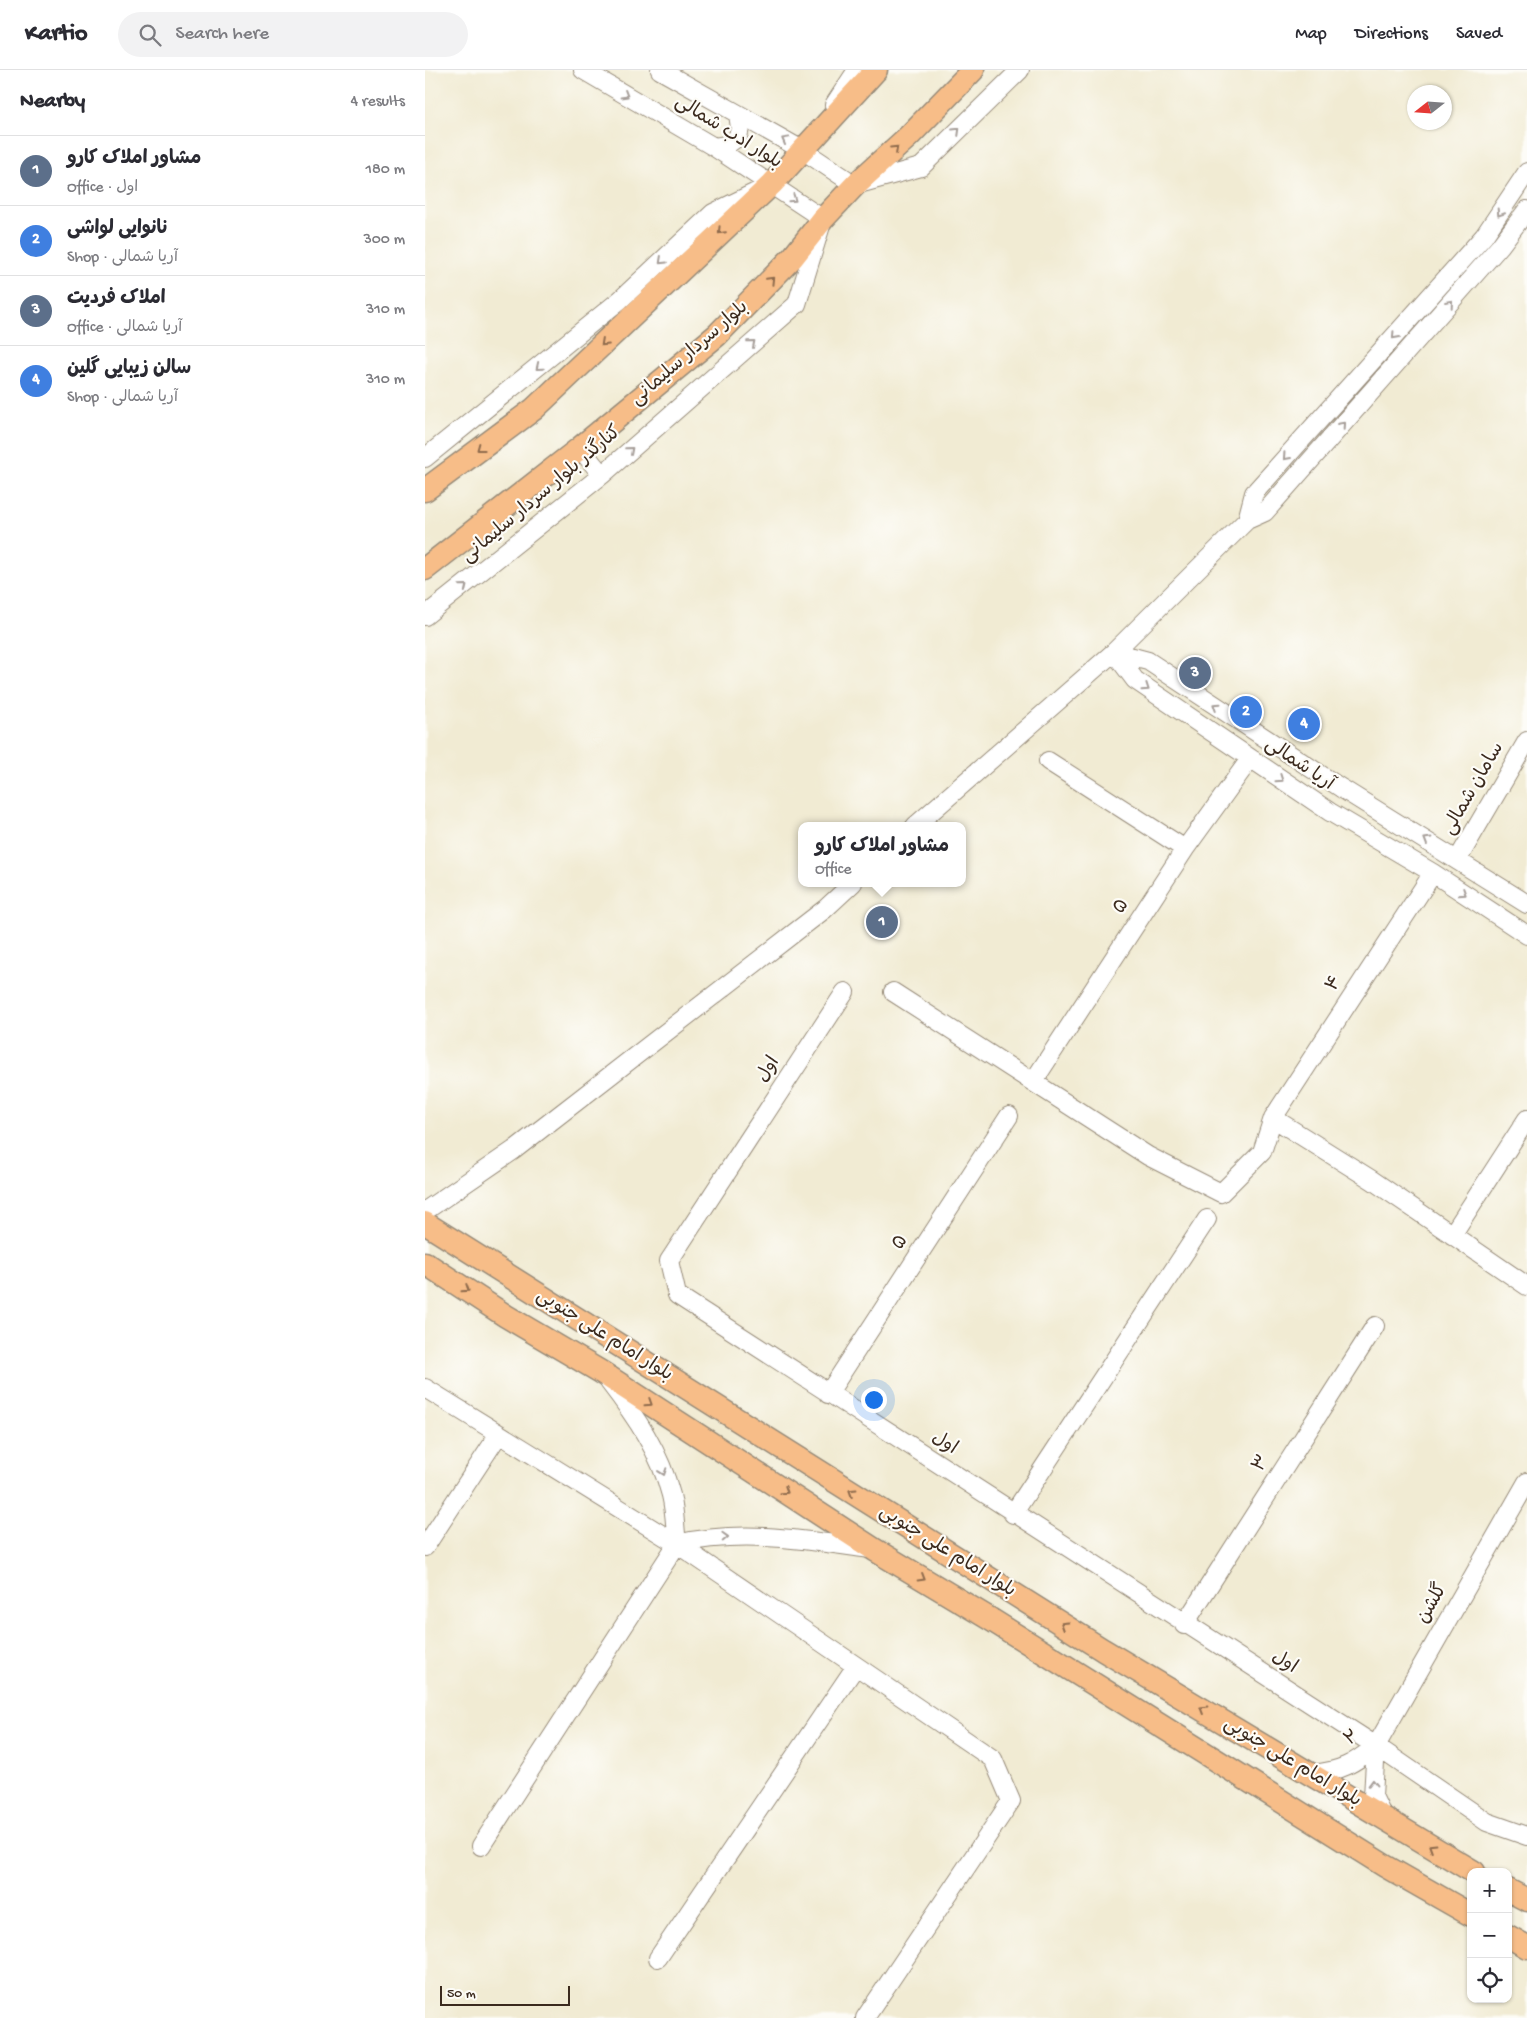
<!DOCTYPE html>
<meta charset="utf-8">
<style>
:root{--surface:#fff;--page:#f2f2f3;--text:#2b2b33;--muted:#7c7c81;--line:#e1e1e2;--accent:#b5179e}
body{margin:0;font-family:"Gochi Hand","Playpen Sans Arabic",sans-serif;background:var(--page);color:var(--text)}
.controls{position:absolute;right:15px;bottom:15px;display:grid;overflow:hidden;border-radius:10px;box-shadow:0 1px 4px #0004}
.controls button{width:45px;height:45px;display:grid;place-items:center;padding:0;border:0;border-bottom:1px solid var(--line);background:var(--surface);color:var(--text);font:25px sans-serif}
.compass{position:absolute;left:982px;top:15px;width:45px;height:45px;border-radius:50%;background:var(--surface);box-shadow:0 1px 4px #0004;rotate:253deg}
.scale{position:absolute;left:15px;bottom:12px;width:130px;box-sizing:border-box;padding-left:5px;border:2px solid #3b2a1e;border-top:0;font-size:14px;line-height:18px;white-space:nowrap;color:#3b2a1e;-webkit-text-stroke:4px #fdfcf7;paint-order:stroke}
.you{position:absolute;left:448px;top:1329px;width:18px;height:18px;margin:-12px;border:4px solid #fff;border-radius:50%;background:#1a73e8;box-shadow:0 0 0 8px #1a73e833}
.badge{display:grid;place-items:center;width:32px;height:32px;border-radius:50%;background:var(--accent);color:#fff;font-size:16px;font-weight:700}
.pin{position:absolute;translate:-50% -50%;border:2px solid #fff;box-shadow:0 1px 5px #0006}
.popup{position:absolute;left:373px;top:752px;width:168px;height:65px;box-sizing:border-box;display:grid;place-content:center;border-radius:10px;background:var(--surface);filter:drop-shadow(0 1px 4px #0005);font-size:16px;white-space:nowrap;color:var(--muted)}
.popup b{font-size:19px;color:var(--text)}
.popup::after{content:'';position:absolute;left:50%;top:100%;margin-left:-10px;border:10px solid transparent;border-top-color:var(--surface)}
.list{margin:0;padding:0;list-style:none}
h2{display:flex;justify-content:space-between;align-items:center;height:65px;margin:0;padding:0 20px;font-size:21px}
h2 small{font-size:16px;font-weight:400;color:var(--muted)}
.list li{display:grid;grid-template-columns:32px 1fr auto;gap:15px;align-items:center;box-sizing:border-box;height:70px;padding:0 20px;border-top:1px solid var(--line)}
.list b{display:block;font-size:19px;white-space:nowrap}
.list p{margin:0;font-size:16px;white-space:nowrap;color:var(--muted)}
.list em{font-size:16px;font-style:normal;color:var(--muted)}
.icon{flex:none;width:28px;height:28px;fill:none;stroke:currentColor;stroke-width:2;stroke-linecap:round;stroke-linejoin:round}
.map{position:relative;flex:none;width:1102px;height:1948px;overflow:hidden}
header{display:flex;align-items:center;gap:30px;box-sizing:border-box;height:70px;padding:0 25px;background:var(--surface);border-bottom:1px solid var(--line)}
header strong{font-size:24px}
nav{display:flex;gap:28px;margin-inline-start:auto;font-size:18px}
.search{width:350px;height:45px;background:var(--page);display:flex;align-items:center;gap:12px;box-sizing:border-box;padding:0 18px;border-radius:28px;color:var(--muted);font-size:19px}
main{display:flex}
aside{flex:1;background:var(--surface)}
.map>svg:first-child{display:block}
.lines{fill:none;stroke-linecap:round;stroke-linejoin:round}
.minor-casing{stroke:#968a78;stroke-width:20}
.major-casing{stroke:#968a78;stroke-width:25}
.minor{stroke:#fff;stroke-width:18}
.major{stroke:#f7bd88;stroke-width:22}
.oneway{stroke:#a79f9a}
.oneway2{stroke:#906c4e}
.labels{text-anchor:middle;dominant-baseline:central;stroke-width:4.5;stroke-linejoin:round;paint-order:stroke}
.street-label{font-size:19px;fill:#3b2a1e;stroke:#fdfcf7}
</style>
<header>
<strong>Kartio</strong>
<div class="search"><svg class="icon" aria-label="search" viewBox="0 0 24 24"><circle cx="10" cy="10" r="6"/><path d="M15 15l6 6"/></svg>Search here</div>
<nav><a>Map</a><a>Directions</a><a>Saved</a></nav>
</header>
<main>
<aside>
<h2>Nearby<small>4 results</small></h2>
<ul class="list">
<li><span class="badge" style="background:#5c6f8a">1</span><div><b>مشاور املاک کارو</b><p>Office · اول</p></div><em>180 m</em></li>
<li><span class="badge" style="background:#3f7fe0">2</span><div><b>نانوایی لواشی</b><p>Shop · آریا شمالی</p></div><em>300 m</em></li>
<li><span class="badge" style="background:#5c6f8a">3</span><div><b>املاک فردیت</b><p>Office · آریا شمالی</p></div><em>310 m</em></li>
<li><span class="badge" style="background:#3f7fe0">4</span><div><b>سالن زیبایی گلین</b><p>Shop · آریا شمالی</p></div><em>310 m</em></li>
</ul>
</aside>
<div class="map">
<svg width="1102" height="1948" viewBox="0 0 1102 1948">
<rect width="100%" height="100%" fill="#fdfcf7"/>
<filter id="ink" filterUnits="userSpaceOnUse"><feTurbulence type="fractalNoise" baseFrequency=".02" numOctaves="2"/><feDisplacementMap in="SourceGraphic" scale="10" xChannelSelector="R" yChannelSelector="G"/><feConvolveMatrix kernelMatrix="1 2 1 2 8 2 1 2 1" color-interpolation-filters="sRGB"/></filter>
<filter id="wash" filterUnits="userSpaceOnUse"><feTurbulence type="fractalNoise" baseFrequency=".0096" numOctaves="4" result="noise"/><feDisplacementMap in="SourceGraphic" scale="20" xChannelSelector="R" yChannelSelector="G"/><feGaussianBlur stdDeviation="1.12" result="paint"/><feColorMatrix in="noise" values="0 0 0 0 0 0 0 0 0 0 0 0 0 0 0 0 0 1.4 0 .05"/><feComposite in="paint" operator="in"/></filter>
<g filter="url(#wash)">
<rect width="100%" height="100%" fill="#f1ebd3"/>
</g>
<g filter="url(#ink)">
<g class="lines">
<g class="minor-casing">
<path id="minor" d="M 235,0 L 379,81 L 430,115 L 496,97 L 595,0
M 409,35 L 432,0
M 289,77 L 302,75 L 313,67 L 315,58 L 313,44
M 155,378 L 177,405
M 0,388 L 195,230 L 288,143 L 335,120
M 822,450 L 829,423 L 1059,166 L 1102,102
M 0,546 L 177,405 L 372,234 L 398,149 L 289,77 L 158,0
M 689,582 L 710,610 L 905,742 L 1008,803 L 1102,865
M 689,582 L 723,591 L 916,718 L 1102,834
M 623,691 L 760,779
M 490,756 L 689,582 L 822,450 L 840,442 L 1075,176 L 1102,140
M 1033,789 L 1102,671
M 420,922 L 244,1191 L 252,1225 L 951,1676 L 1062,1752 L 1102,1766
M 468,922 L 723,1086 L 796,1123 L 837,1082 L 848,1048 L 947,1110 L 1102,1216
M 608,1012 L 760,779 L 825,689
M 848,1048 L 1008,803
M 0,1141 L 89,1080 L 400,839 L 428,813
M 1027,1165 L 1102,1049
M 0,1318 L 252,1474 L 568,1689 L 586,1731 L 440,1948
M 403,1324 L 584,1046
M 588,1444 L 782,1149
M 252,1474 C 317,1459 380,1470 445,1479
M 0,1477 L 74,1364
M 759,1555 L 950,1256
M 951,1676 L 948,1726 L 958,1747
M 887,1704 C 917,1701 928,1694 951,1676 L 1102,1412
M 56,1776 L 252,1474 C 250,1458 250,1441 246,1425 C 235,1382 211,1347 184,1312
M 233,1888 L 431,1596"/>
</g>
<g class="major-casing">
<path id="major" d="M 0,420 L 109,339 L 347,114 L 451,0
M 0,499 L 155,378 L 292,265 L 368,187 L 398,149 L 430,115 L 484,66 L 548,0
M 0,1153 L 678,1580 L 1049,1802
M 0,1193 L 81,1246 L 176,1302 L 450,1480 L 565,1549 L 960,1796 L 1046,1845
M 1083,1820 L 1102,1830
M 1083,1866 L 1102,1877"/>
</g>
<use href="#minor" class="minor"/>
<use href="#major" class="major"/>
</g>
<defs><path id="oneway-chevron" d="M-2-3.5L2.5 0L-2 3.5" fill="none" stroke-width="1.6" stroke-linecap="round" stroke-linejoin="round" transform="scale(1.25)"/></defs>
<g class="oneway">
<use href="#oneway-chevron" transform="translate(200 25) rotate(31)"/>
<use href="#oneway-chevron" transform="translate(532 61) rotate(-44)"/>
<use href="#oneway-chevron" transform="translate(360 70) rotate(-151)"/>
<use href="#oneway-chevron" transform="translate(368 129) rotate(35)"/>
<use href="#oneway-chevron" transform="translate(1075 143) rotate(123)"/>
<use href="#oneway-chevron" transform="translate(237 191) rotate(137)"/>
<use href="#oneway-chevron" transform="translate(1025 233) rotate(-49)"/>
<use href="#oneway-chevron" transform="translate(970 266) rotate(132)"/>
<use href="#oneway-chevron" transform="translate(327 273) rotate(-41)"/>
<use href="#oneway-chevron" transform="translate(114 297) rotate(141)"/>
<use href="#oneway-chevron" transform="translate(917 355) rotate(-49)"/>
<use href="#oneway-chevron" transform="translate(205 380) rotate(-41)"/>
<use href="#oneway-chevron" transform="translate(861 387) rotate(132)"/>
<use href="#oneway-chevron" transform="translate(39 517) rotate(-39)"/>
<use href="#oneway-chevron" transform="translate(721 618) rotate(34)"/>
<use href="#oneway-chevron" transform="translate(791 636) rotate(-147)"/>
<use href="#oneway-chevron" transform="translate(855 709) rotate(34)"/>
<use href="#oneway-chevron" transform="translate(1002 770) rotate(-149)"/>
<use href="#oneway-chevron" transform="translate(1038 823) rotate(33)"/>
<use href="#oneway-chevron" transform="translate(238 1402) rotate(71)"/>
<use href="#oneway-chevron" transform="translate(300 1467) rotate(-2)"/>
<use href="#oneway-chevron" transform="translate(948 1713) rotate(-91)"/>
</g>
<g class="oneway2">
<use href="#oneway-chevron" transform="translate(470 79) rotate(-43)"/>
<use href="#oneway-chevron" transform="translate(296 161) rotate(134)"/>
<use href="#oneway-chevron" transform="translate(346 210) rotate(-46)"/>
<use href="#oneway-chevron" transform="translate(179 273) rotate(137)"/>
<use href="#oneway-chevron" transform="translate(55 378) rotate(143)"/>
<use href="#oneway-chevron" transform="translate(41 1219) rotate(33)"/>
<use href="#oneway-chevron" transform="translate(224 1333) rotate(33)"/>
<use href="#oneway-chevron" transform="translate(360 1421) rotate(33)"/>
<use href="#oneway-chevron" transform="translate(427 1422) rotate(-148)"/>
<use href="#oneway-chevron" transform="translate(497 1508) rotate(31)"/>
<use href="#oneway-chevron" transform="translate(639 1555) rotate(-148)"/>
<use href="#oneway-chevron" transform="translate(778 1639) rotate(-149)"/>
<use href="#oneway-chevron" transform="translate(1007 1777) rotate(-148)"/>
</g>
</g>
<g class="labels">
<g class="street-label">
<text transform="translate(303 63) rotate(32)">بلوار ادب شمالی</text>
<text transform="translate(265 284) rotate(-41)">بلوار سردار سلیمانی</text>
<text transform="translate(117 425) rotate(-40)">کنارگذر بلوار سردار سلیمانی</text>
<text transform="translate(874 695) rotate(34)">آریا شمالی</text>
<text transform="translate(1049 719) rotate(-60)">سامان شمالی</text>
<text transform="translate(697 837) rotate(-57)">۵</text>
<text transform="translate(910 914) rotate(-57)">۴</text>
<text transform="translate(344 1000) rotate(-57)">اول</text>
<text transform="translate(476 1173) rotate(-57)">۵</text>
<text transform="translate(179 1266) rotate(32)">بلوار امام علی جنوبی</text>
<text transform="translate(519 1374) rotate(33)">اول</text>
<text transform="translate(837 1394) rotate(-57)">۳</text>
<text transform="translate(522 1482) rotate(32)">بلوار امام علی جنوبی</text>
<text transform="translate(1008 1534) rotate(-60)">گلشن</text>
<text transform="translate(859 1593) rotate(32)">اول</text>
<text transform="translate(927 1669) rotate(-34)">۲</text>
<text transform="translate(867 1693) rotate(31)">بلوار امام علی جنوبی</text>
</g>
</g>
</svg>
<div class="controls">
<button>+</button>
<button>−</button>
<button><svg class="icon" aria-label="locate" viewBox="0 0 24 24"><circle cx="12" cy="12" r="6"/><path d="M12 2v4M12 18v4M2 12h4M18 12h4"/></svg></button>
</div>
<svg class="compass" viewBox="-18 -18 36 36"><path d="M0-13l5 13h-10z" fill="#e53935"/><path d="M0 13l5-13h-10z" fill="#7c7c81"/></svg>
<div class="scale">50 m</div>
<div class="you"></div>
<div class="pin badge" style="left:457px;top:852px;background:#5c6f8a">1</div>
<div class="popup"><b>مشاور املاک کارو</b>Office</div>
<div class="pin badge" style="left:821px;top:642px;background:#3f7fe0">2</div>
<div class="pin badge" style="left:770px;top:603px;background:#5c6f8a">3</div>
<div class="pin badge" style="left:879px;top:654px;background:#3f7fe0">4</div>
</div>
</main>
